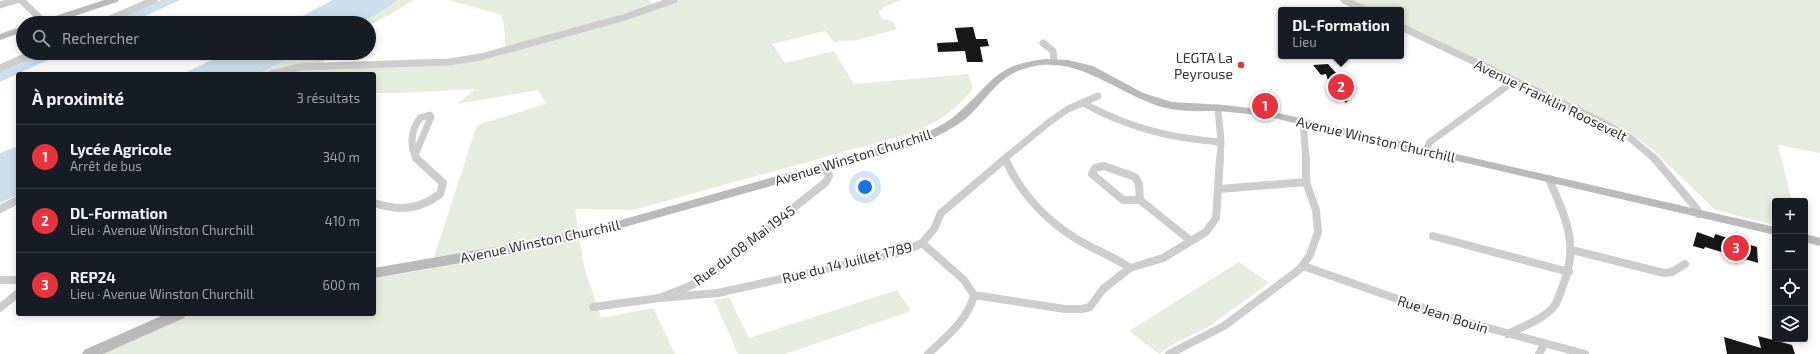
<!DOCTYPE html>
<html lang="fr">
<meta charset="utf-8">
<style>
:root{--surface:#171b24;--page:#242831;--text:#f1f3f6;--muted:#9ea1a6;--line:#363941;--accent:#e8323d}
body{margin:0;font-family:"Exo 2",sans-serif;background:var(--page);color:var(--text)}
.controls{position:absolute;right:12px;bottom:12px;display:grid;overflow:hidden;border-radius:4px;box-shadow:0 2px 10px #0003}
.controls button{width:36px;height:36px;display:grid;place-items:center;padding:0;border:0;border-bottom:1px solid var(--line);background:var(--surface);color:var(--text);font:20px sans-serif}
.you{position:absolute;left:865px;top:187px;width:14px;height:14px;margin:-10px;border:3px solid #fff;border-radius:50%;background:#1a73e8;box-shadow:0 0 0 6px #1a73e833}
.badge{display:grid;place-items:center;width:26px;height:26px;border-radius:50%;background:var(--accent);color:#fff;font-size:13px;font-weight:700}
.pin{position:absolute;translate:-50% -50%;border:2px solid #fff;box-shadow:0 1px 4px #0006}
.popup{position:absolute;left:1278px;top:7px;width:126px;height:52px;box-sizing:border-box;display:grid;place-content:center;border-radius:4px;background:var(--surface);filter:drop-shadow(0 1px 3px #0005);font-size:13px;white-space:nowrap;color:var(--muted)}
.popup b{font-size:15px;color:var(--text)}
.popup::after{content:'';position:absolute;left:50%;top:100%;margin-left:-8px;border:8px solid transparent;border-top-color:var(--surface)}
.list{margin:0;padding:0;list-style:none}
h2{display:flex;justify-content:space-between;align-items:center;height:52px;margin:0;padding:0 16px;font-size:17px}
h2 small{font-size:13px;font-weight:400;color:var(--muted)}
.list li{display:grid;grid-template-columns:26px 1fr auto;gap:12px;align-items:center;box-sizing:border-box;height:64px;padding:0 16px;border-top:1px solid var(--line)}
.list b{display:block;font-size:15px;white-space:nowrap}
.list p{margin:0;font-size:13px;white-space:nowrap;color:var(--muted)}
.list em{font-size:13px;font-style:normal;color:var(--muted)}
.icon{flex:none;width:22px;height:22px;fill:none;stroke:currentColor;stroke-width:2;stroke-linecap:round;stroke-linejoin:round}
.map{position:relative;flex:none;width:1820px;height:354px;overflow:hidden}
.search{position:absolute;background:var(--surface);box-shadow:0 2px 10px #0003;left:16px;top:16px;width:360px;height:44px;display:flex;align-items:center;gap:10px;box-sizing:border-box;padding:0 14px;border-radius:22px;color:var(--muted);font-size:15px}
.panel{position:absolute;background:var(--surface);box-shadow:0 2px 10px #0003;left:16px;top:72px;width:360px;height:244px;border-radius:4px}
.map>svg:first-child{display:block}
.green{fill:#e6edde}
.water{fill:#cbdfed}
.building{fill:#171717}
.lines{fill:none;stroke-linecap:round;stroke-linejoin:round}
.street-far1{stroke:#cdcdcd;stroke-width:7}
.street{stroke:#cdcdcd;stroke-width:8}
.secondary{fill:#bababa;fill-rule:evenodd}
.poi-dot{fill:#e8323d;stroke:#fff;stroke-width:1.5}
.labels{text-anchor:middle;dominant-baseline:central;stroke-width:4;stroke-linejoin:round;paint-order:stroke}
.poi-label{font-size:14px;fill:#303030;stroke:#fff;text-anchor:end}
.street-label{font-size:14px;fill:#303030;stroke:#fff}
</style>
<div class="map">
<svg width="1820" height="354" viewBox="0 0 1820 354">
<rect width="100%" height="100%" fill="#fff"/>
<path class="green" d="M 398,0 L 414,0 L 369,26 L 369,23 L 359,23 L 377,14 Z
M 448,0 L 649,0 L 653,5 L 505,49 L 505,35 L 502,15 Z
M 679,0 L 901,0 L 884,7 L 879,12 L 882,19 L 892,21 L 897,29 L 857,40 L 834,42 L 825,31 L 772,44 L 785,63 L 834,51 L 854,84 L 968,74 L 973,89 C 952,113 941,120 912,133 L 633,210 L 575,209 L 584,267 L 601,318 L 653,308 L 675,354 L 98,354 L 168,322 L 190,314 L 374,314 L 374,278 L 430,269 L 477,125 L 546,104 L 538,90 L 457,104 L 475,89 L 398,93 L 374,93 L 374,74 L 266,74 L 263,72 L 300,53 L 331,53 L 321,64 L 319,69 L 451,65 L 484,60 Z
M 1351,0 L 1820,0 L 1820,153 L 1778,145 L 1792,201 L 1775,201 L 1775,225 L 1715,210 L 1652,149 L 1627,131 L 1401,24 L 1401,10 L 1372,10 Z
M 1239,262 L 1269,283 L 1207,328 L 1177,342 L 1159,354 L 1129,331 Z
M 897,290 L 911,311 L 785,354 L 738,354 L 714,300 L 729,297 L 749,338 Z"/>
<path class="water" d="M 161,0 L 180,0 L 129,23 L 109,23 Z
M 333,0 L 398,0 L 377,14 L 359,23 L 289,23 Z
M 40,53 L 63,53 L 0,82 L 0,71 Z
M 227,53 L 300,53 L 258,74 L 182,74 Z
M 18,146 L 18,195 L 0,203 L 0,153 Z"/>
<path class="building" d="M 973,27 L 976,39 L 987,39 L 989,46 L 980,47 L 983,62 L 967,62 L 965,51 L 938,52 L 937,43 L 958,42 L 955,28 Z
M 1328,64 L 1354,93 L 1346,103 L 1328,80 L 1326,74 L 1321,75 L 1313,65 Z
M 1697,232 L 1714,238 L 1715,234 L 1757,247 L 1758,263 L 1705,247 L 1704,249 L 1693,246 Z
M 1758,336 L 1792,345 L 1795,354 L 1727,354 L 1724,337 L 1761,348 Z"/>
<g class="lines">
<path class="street-far1" d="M 21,0 L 45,23
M 1344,0 L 1365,10
M 0,5 L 17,0
M 101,23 L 154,0
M 1401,27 L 1604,123 L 1629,137 L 1655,159
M 1043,43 L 1053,51 L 1054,62
M 0,68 L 34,53
M 271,74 L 300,67 L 449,62 L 481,57 L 625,17 L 674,0
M 1083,103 C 1129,128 1169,138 1221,142
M 1218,108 L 1221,142 L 1220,159
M 1303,122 L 1306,159
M 1425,151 L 1430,142 L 1514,81
M 415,155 L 431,117 L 430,115 L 420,118 C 411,130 409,146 417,159
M 1004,159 L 1048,123 L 1068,109 L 1098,96"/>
<path class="street" d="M 1654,158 L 1697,209 L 1699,214
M 1005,159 C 1023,198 1051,226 1089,246 C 1103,253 1117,259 1130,268
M 1104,166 L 1135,177 L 1139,184 L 1140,200 L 1123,200 L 1092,174 L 1095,168 Z
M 1219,189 L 1306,182
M 1140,200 L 1191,241
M 374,203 C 399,211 419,210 440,194 L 443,183 L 416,158
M 0,209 L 18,200
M 1433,236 L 1569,272
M 922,243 L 964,280 L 974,295 C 968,320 946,337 928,354
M 1572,250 L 1664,273 L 1672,272 L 1685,264
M 1303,266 L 1455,319 L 1585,354
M 0,280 L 18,280
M 974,295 L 1065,309 L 1082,309 L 1090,307 L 1103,289 L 1130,268 L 1163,258 L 1206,232 L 1216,218 L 1220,158
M 660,298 L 718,293 L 902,252 L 922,243 L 934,229 L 941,213 L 1006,158
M 593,307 L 660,298 L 692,285 L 718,268 L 826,182 L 829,176 L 826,167
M 0,308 L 18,293
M 1508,334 C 1523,326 1545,319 1555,305 C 1558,300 1560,293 1562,288 C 1580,245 1566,219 1549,179
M 1169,354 L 1224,326 L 1300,269 L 1310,255 L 1318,232 L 1316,210 L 1306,182 L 1306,158
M 1539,354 L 1545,343"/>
<path class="secondary" d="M 104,0 L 119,0 L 117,2 L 53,23 L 38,23 L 40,21 Z
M 23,26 L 23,32 L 0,40 L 0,34 Z
M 1046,59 L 1068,60 L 1093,66 L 1143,93 L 1172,102 L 1225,105 L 1265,110 L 1775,227 L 1775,235 L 1265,116 C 1249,114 1233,112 1217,111 C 1202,111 1186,112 1171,109 C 1117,98 1077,47 1018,71 C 997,80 986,99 971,114 C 954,130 932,139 910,147 L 589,237 L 501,256 L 374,278 L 374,268 L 501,246 L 589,229 L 902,141 C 921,135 941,128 957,114 C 993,84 992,65 1046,59 Z
M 1805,234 L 1820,238 L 1820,246 L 1805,242 Z
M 166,314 L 186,314 L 184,318 L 103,354 L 82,354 L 84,350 Z"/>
</g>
<circle class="poi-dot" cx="1241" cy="65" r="4"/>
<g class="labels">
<g class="poi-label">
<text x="1233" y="57">LEGTA La<tspan x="1233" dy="16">Peyrouse</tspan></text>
</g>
<g class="street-label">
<text transform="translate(1551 100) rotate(26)">Avenue Franklin Roosevelt</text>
<text transform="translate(1376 139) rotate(13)">Avenue Winston Churchill</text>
<text transform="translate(853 157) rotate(-17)">Avenue Winston Churchill</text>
<text transform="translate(540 241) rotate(-12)">Avenue Winston Churchill</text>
<text transform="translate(744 245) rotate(-37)">Rue du 08 Mai 1945</text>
<text transform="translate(847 262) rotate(-14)">Rue du 14 Juillet 1789</text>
<text transform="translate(1443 314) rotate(18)">Rue Jean Bouin</text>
</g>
</g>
</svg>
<div class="controls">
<button>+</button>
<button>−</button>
<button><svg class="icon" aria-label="locate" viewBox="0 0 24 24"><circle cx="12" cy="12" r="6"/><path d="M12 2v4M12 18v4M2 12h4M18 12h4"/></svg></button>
<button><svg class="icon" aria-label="layers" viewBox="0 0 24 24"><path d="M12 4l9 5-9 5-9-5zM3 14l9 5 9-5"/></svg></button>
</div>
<div class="you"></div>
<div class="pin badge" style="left:1265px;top:106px">1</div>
<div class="pin badge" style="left:1341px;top:87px">2</div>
<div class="popup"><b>DL-Formation</b>Lieu</div>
<div class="pin badge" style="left:1736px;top:248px">3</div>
<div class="search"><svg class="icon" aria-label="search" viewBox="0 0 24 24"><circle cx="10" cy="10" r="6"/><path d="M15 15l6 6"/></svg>Rechercher</div>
<section class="panel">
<h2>À proximité<small>3 résultats</small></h2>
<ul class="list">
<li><span class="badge">1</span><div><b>Lycée Agricole</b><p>Arrêt de bus</p></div><em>340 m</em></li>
<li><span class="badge">2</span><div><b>DL-Formation</b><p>Lieu · Avenue Winston Churchill</p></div><em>410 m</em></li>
<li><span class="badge">3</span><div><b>REP24</b><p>Lieu · Avenue Winston Churchill</p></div><em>600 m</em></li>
</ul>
</section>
</div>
